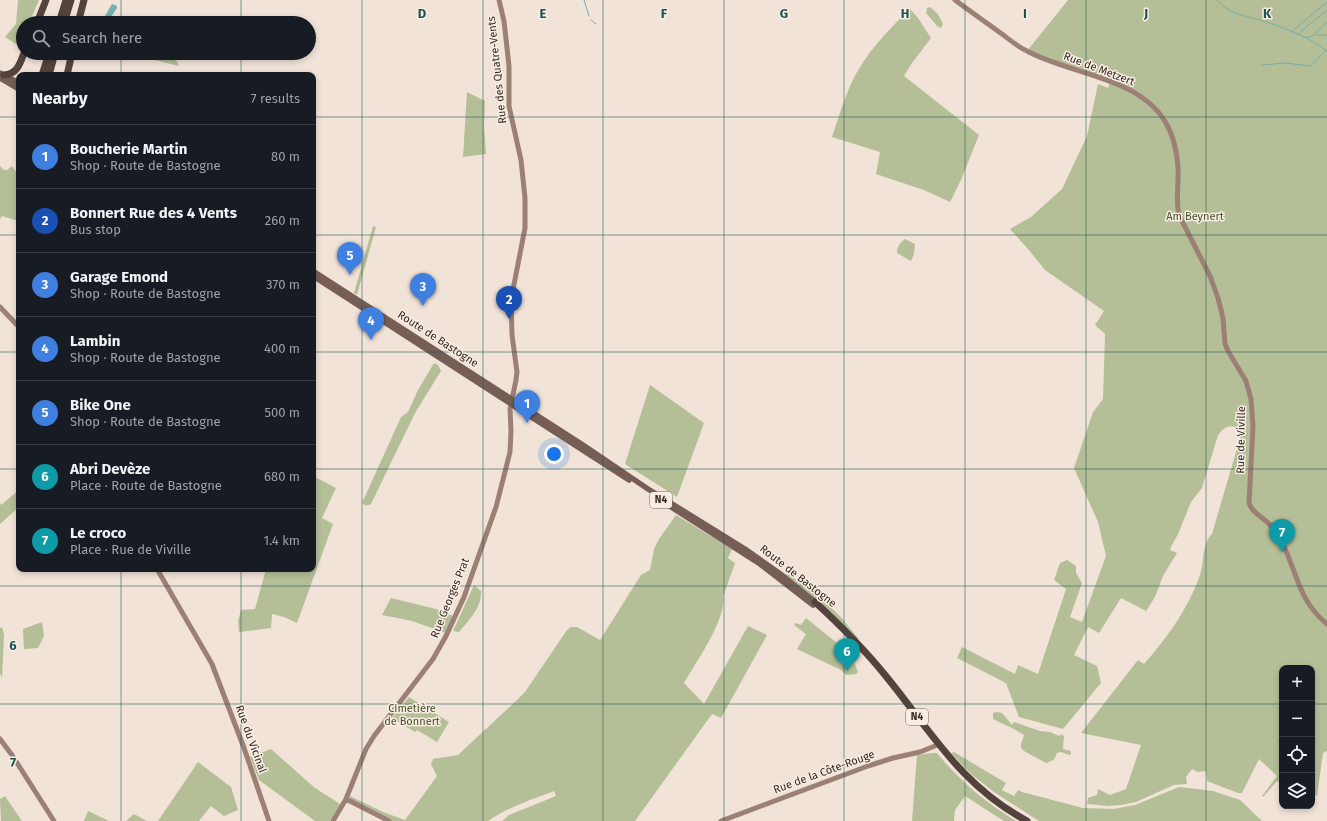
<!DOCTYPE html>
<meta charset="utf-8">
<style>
:root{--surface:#171b24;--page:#242831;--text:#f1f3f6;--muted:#9ea1a6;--line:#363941;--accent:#0b8043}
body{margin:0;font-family:"Fira Sans",sans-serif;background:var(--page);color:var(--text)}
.controls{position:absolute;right:12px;bottom:12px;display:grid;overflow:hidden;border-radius:8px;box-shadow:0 2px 6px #0003}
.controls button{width:36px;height:36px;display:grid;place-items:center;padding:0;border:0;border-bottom:1px solid var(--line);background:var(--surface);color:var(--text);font:20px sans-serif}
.you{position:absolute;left:554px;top:454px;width:14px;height:14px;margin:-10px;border:3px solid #fff;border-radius:50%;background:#1a73e8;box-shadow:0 0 0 6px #1a73e833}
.badge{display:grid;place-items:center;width:26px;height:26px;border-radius:50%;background:var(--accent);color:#fff;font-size:13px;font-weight:700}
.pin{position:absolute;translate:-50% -33px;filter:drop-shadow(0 1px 2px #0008)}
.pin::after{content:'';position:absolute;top:21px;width:14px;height:12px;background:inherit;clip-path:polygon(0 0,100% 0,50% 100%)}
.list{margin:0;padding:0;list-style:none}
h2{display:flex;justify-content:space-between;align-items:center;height:52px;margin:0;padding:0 16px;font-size:17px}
h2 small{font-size:13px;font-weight:400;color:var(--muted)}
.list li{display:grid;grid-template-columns:26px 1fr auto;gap:12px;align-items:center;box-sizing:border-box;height:64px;padding:0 16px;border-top:1px solid var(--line)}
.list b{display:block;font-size:15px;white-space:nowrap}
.list p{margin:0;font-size:13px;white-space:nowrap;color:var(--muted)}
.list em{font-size:13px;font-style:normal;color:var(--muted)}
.icon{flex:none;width:22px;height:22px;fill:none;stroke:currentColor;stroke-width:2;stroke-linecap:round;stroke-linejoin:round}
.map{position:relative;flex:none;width:1327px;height:821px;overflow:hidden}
.search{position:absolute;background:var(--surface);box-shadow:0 2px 6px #0003;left:16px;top:16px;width:300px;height:44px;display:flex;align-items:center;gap:10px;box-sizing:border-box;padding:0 14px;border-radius:22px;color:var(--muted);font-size:15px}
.panel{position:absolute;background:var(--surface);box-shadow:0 2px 6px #0003;left:16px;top:72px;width:300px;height:500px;border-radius:8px}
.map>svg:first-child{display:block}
.green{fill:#b5bf97}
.water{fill:#76aeac}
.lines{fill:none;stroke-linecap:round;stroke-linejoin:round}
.stream{stroke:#76aeac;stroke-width:1}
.secondary{stroke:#9c8075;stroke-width:5}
.primary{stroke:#765e56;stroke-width:5.5}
.highway{stroke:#54423c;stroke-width:7}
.grid{fill:none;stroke:#1b5554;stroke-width:1;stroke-opacity:0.55}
.labels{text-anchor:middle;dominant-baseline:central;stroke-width:3;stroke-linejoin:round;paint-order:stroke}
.shield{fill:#f9ede3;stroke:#6e645e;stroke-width:1}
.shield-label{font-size:10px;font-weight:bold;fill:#332925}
.street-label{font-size:11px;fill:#332925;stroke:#f9ede3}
.park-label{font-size:11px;fill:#465229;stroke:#f9ede3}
.grid-label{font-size:13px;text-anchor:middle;font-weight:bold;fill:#1b5554;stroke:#f9ede3;stroke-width:3;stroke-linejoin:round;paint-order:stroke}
</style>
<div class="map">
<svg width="1327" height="821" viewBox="0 0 1327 821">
<rect width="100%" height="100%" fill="#f1e3d7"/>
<path class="green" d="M 18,0 L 39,0 L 29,23 L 23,23 L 23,37 L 19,46 L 5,37 L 16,24 Z
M 1068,0 L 1327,0 L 1327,751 L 1323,753 L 1317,796 L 1312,793 L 1312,668 L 1282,668 L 1282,784 L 1277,781 L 1263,797 L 1262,796 L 1277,776 L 1259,759 L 1242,793 L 1238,793 L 1207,781 L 1206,771 L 1198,772 L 1192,769 L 1186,777 L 1187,784 L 1174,785 L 1136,802 L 1121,805 L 1108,806 L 1087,804 L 1088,798 L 1097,795 L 1098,789 L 1110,795 L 1126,789 L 1141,745 L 1081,733 L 1138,660 L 1144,664 C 1167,638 1187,610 1199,578 C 1205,564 1201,544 1212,534 L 1241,435 L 1242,430 C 1230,424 1226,425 1218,435 L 1202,488 L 1191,502 L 1178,534 L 1171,547 L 1170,550 L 1177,553 L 1163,576 L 1155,597 L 1146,611 L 1121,598 L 1099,633 L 1088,627 L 1074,655 L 1097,666 L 1101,683 L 1063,729 L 1019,717 L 1006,683 L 957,658 L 962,647 L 1015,674 L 1018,665 L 1038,674 L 1066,589 L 1054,580 L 1060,563 L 1067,560 L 1076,566 L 1076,573 L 1082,583 L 1070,617 L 1082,622 L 1106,556 L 1098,522 L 1074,468 L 1093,412 L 1103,399 L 1105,334 L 1095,325 L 1104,311 L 1045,270 L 1028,249 L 1010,229 L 1031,217 L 1062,189 L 1087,136 L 1098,84 L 1108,88 L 1110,82 L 1027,51 Z
M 930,7 L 938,14 L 943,24 L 941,28 L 937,26 L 926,13 L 927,8 Z
M 910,9 L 918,18 L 931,38 L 912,63 L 904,76 L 979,135 L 961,180 L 950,202 L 924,190 L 876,174 L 880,152 L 832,137 C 838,119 843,102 851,84 C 864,55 887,31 910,9 Z
M 126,53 L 176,53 L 175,57 L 179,66 Z
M 467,92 L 485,101 L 484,126 L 486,154 L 463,157 Z
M 0,166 L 4,170 L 7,170 L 12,166 L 19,177 L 18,221 L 2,216 L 0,219 Z
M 373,226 L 376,227 L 357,295 L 354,293 Z
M 905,239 L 915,244 L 914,254 L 911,261 L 897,253 C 897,247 900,243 905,239 Z
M 434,363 L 438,365 L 441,371 L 415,413 L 371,504 C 367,506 365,506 362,503 L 401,417 L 408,412 L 418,390 Z
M 650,385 L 704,423 L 677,497 L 625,464 Z
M 313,476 L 336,488 L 322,518 L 333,524 L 297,623 L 284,617 L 272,614 L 271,628 L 239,632 L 238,621 L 241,610 L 255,609 L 266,569 L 313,569 Z
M 19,490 L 19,507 L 0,524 L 0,502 L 1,505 Z
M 676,515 L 732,549 L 728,558 L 735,563 L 723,597 C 727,618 695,664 684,683 L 704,704 L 748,626 L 767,635 L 721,718 L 712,714 L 635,821 L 502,821 L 509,815 L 556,796 L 554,791 C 531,800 508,807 488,821 L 389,821 L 349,801 L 350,796 L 383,812 L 405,820 L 437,776 L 431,764 L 433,759 L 458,755 L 517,700 L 525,692 L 567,630 L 571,627 L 577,627 L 600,640 L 641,575 L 650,570 L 654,549 L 659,539 Z
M 785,574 L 790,575 L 825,602 L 840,616 L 858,638 L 857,639 L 785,575 Z
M 474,585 L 481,591 C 482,608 469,620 459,632 L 453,631 Z
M 391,598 L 436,609 L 453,616 L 446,633 L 412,621 L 382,615 Z
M 806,618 L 843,648 L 847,648 L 848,644 L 859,654 L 853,659 L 858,672 L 856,674 L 846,675 L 841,670 L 797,649 L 806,634 L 794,625 L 796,623 L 801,625 Z
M 42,622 L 44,636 L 38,648 L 24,649 L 23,629 Z
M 2,627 L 4,635 L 2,678 L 0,673 L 0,628 Z
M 409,697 L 449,722 L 437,742 L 417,730 L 415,732 L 392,718 Z
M 996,712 L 1002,713 L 1012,725 L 1014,722 L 1040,731 L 1050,732 L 1059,736 L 1061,734 L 1064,736 L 1063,749 L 1071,751 L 1071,754 L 1069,755 L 1061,752 L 1057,753 C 1055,760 1052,761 1046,763 L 1024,751 L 1021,748 L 1021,744 L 1024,735 C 1014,728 1004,725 993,719 L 993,713 Z
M 271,749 L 315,788 L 340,804 L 330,821 L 315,821 L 259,780 L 250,757 Z
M 954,752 L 1006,783 L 1002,790 L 1014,796 L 1018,790 L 1022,792 L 1083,808 L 1114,809 L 1135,805 L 1179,787 L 1197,789 L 1213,791 L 1240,800 L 1262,821 L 1039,821 L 994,792 L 971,774 L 951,753 Z
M 932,753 L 937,753 C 960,781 986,803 1016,821 L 1004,821 L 965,796 L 955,810 L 954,821 L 912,821 L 917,755 Z
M 198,762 L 231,787 L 238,810 L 224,816 L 211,806 L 199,821 L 158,821 Z
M 5,796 L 22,821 L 1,821 L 0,799 Z
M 88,811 L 109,821 L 84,821 Z
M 134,814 L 147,821 L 126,821 Z"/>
<path class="water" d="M 112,4 L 117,6 L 117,8 L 109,20 L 106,18 L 105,16 Z"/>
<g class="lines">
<path class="stream" d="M 584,0 L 589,16
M 1217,0 C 1229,15 1250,17 1267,22 C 1286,29 1313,38 1327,52
M 591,20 L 596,24
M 1291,32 L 1327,2
M 1297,35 L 1327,10
M 1316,35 L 1327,35
M 1303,37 L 1311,37 L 1327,22
M 1262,65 L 1285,63 L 1311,66 L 1327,49"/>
<path class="secondary" d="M 955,0 C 971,12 987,23 1002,34 C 1010,40 1018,47 1027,51 C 1071,75 1142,77 1167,125 C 1175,140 1179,161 1178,178 C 1178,191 1176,203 1179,215 L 1210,276 L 1218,298 L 1223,318 L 1225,344 L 1228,351 L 1246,381 L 1251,399 L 1253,426 L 1249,503 C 1252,512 1259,515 1266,521 C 1271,525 1274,530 1278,535 C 1297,567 1296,599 1327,624
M 0,307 L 19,327
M 157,569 L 212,664 L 244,748 L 269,821
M 0,739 L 12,755 L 54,821
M 346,799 L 389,821
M 333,821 L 346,799 L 366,749 L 374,736 L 433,659 L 446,636 L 464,597 L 496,507 L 510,452 L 511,431 L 510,409 L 516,380 L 517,372 L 512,335 L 511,300 L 525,228 L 525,198 L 521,160 L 509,106 L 509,66 L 504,21 L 499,0
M 721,821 L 868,766 L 893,758 L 920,752 L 935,746"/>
<path class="primary" d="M 0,73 L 19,83
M 0,78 L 19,89
M 313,271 L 583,445 L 648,489 L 745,549 L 779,573 L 815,602
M 313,276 L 629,480
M 671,507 L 760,564 L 813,605"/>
<path class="highway" d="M 37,23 L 46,0
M 59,23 L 66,0
M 64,23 L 71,0
M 78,23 L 84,0
M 4,75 C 17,74 20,64 24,53
M 42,75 L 49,53
M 49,75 L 55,53
M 67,75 L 72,53
M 815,602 C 840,625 864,649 885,675 C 931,731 960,785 1027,821"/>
</g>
<path class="grid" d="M 121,0 L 121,23M 241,0 L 241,23M 362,0 L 362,821M 483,0 L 483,821M 603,0 L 603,821M 724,0 L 724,821M 844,0 L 844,821M 965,0 L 965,821M 1086,0 L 1086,821M 1206,0 L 1206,821M 121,53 L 121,75M 241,53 L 241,75M 0,117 L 19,117M 313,117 L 1327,117M 0,235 L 19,235M 313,235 L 1327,235M 0,352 L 19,352M 313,352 L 1327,352M 0,469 L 19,469M 313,469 L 1327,469M 121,569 L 121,821M 241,569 L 241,821M 0,586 L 1327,586M 0,704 L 1282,704M 1312,704 L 1327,704"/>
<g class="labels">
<g class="shield">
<rect x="650" y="492" width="22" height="16" rx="3"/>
<rect x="906" y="709" width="22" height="16" rx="3"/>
</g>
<g class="shield-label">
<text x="661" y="500">N4</text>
<text x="917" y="717">N4</text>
</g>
<g class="street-label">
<text transform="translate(1099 69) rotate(21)">Rue de Metzert</text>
<text transform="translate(497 70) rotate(-96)">Rue des Quatre-Vents</text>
<text transform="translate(438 339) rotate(33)">Route de Bastogne</text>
<text transform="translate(1241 440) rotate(-89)">Rue de Viville</text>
<text transform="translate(798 576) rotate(38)">Route de Bastogne</text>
<text transform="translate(450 598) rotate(-68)">Rue Georges Prat</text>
<text transform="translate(251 739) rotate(70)">Rue du Vicinal</text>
<text transform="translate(824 772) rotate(-20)">Rue de la Côte-Rouge</text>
</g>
<g class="park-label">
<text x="1195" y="216">Am Beynert</text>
<text x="412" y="708">Cimetière<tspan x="412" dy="13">de Bonnert</tspan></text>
</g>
</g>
<g class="grid-label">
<text x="422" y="18">D</text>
<text x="543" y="18">E</text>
<text x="664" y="18">F</text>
<text x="784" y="18">G</text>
<text x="905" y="18">H</text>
<text x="1025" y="18">I</text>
<text x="1146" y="18">J</text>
<text x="1267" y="18">K</text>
<text x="13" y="650">6</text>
<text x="13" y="767">7</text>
</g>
</svg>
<div class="controls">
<button>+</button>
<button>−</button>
<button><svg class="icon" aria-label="locate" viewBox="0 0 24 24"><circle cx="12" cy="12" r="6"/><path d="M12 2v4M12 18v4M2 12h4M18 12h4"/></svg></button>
<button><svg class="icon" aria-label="layers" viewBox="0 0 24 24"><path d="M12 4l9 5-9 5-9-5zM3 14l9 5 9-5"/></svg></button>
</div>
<div class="you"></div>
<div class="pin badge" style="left:527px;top:423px;background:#3f7fe0">1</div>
<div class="pin badge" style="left:509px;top:319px;background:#1a4fb4">2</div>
<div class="pin badge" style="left:423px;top:306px;background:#3f7fe0">3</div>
<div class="pin badge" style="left:371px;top:340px;background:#3f7fe0">4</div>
<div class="pin badge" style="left:350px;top:275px;background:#3f7fe0">5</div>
<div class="pin badge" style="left:847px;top:671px;background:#0f9aa8">6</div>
<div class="pin badge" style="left:1282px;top:552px;background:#0f9aa8">7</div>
<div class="search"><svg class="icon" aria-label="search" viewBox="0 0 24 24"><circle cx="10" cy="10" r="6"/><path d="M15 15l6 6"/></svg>Search here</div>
<section class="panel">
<h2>Nearby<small>7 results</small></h2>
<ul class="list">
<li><span class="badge" style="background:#3f7fe0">1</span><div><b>Boucherie Martin</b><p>Shop · Route de Bastogne</p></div><em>80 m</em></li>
<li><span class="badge" style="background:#1a4fb4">2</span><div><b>Bonnert Rue des 4 Vents</b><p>Bus stop</p></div><em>260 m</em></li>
<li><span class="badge" style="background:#3f7fe0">3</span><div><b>Garage Emond</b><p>Shop · Route de Bastogne</p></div><em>370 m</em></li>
<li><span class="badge" style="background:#3f7fe0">4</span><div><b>Lambin</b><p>Shop · Route de Bastogne</p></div><em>400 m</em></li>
<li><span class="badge" style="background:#3f7fe0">5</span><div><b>Bike One</b><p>Shop · Route de Bastogne</p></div><em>500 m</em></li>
<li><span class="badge" style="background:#0f9aa8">6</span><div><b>Abri Devèze</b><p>Place · Route de Bastogne</p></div><em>680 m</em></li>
<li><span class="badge" style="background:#0f9aa8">7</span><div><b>Le croco</b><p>Place · Rue de Viville</p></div><em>1.4 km</em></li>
</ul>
</section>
</div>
